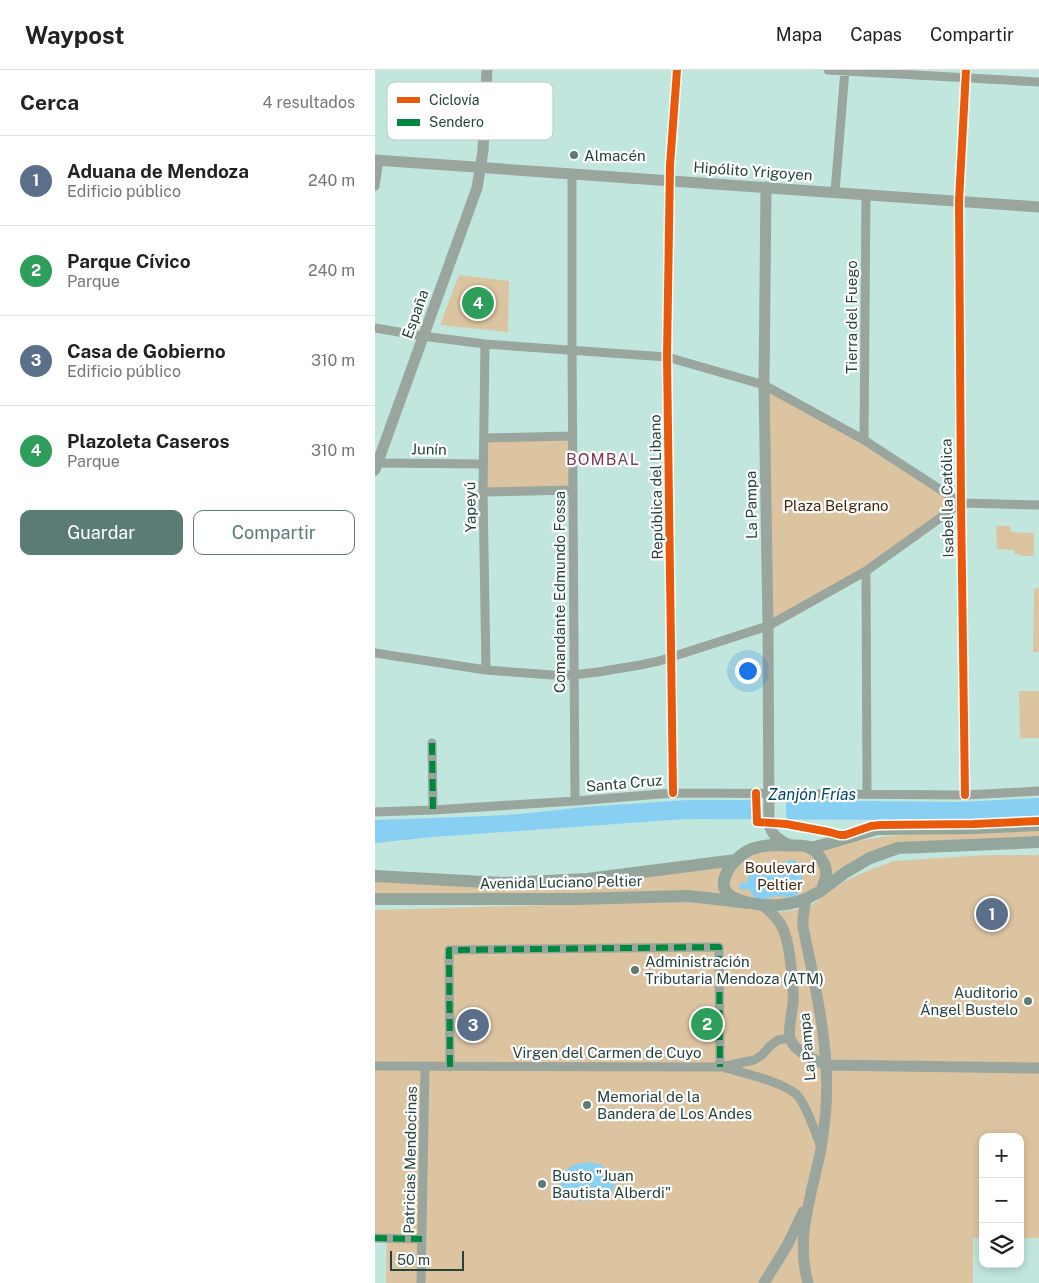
<!DOCTYPE html>
<html lang="es">
<meta charset="utf-8">
<style>
:root{--surface:#fff;--page:#f6f6f6;--text:#222;--muted:#767676;--line:#e0e0e0;--accent:#5b7b75}
body{margin:0;font-family:"Public Sans",sans-serif;background:var(--page);color:var(--text)}
.controls{position:absolute;right:15px;bottom:15px;display:grid;overflow:hidden;border-radius:10px;box-shadow:0 2px 8px #0003}
.controls button{width:45px;height:45px;display:grid;place-items:center;padding:0;border:0;border-bottom:1px solid var(--line);background:var(--surface);color:var(--text);font:25px sans-serif}
.scale{position:absolute;left:15px;bottom:12px;width:74px;box-sizing:border-box;padding-left:5px;border:2px solid #25423c;border-top:0;font-size:14px;line-height:18px;white-space:nowrap;color:#25423c;-webkit-text-stroke:4px #fff;paint-order:stroke}
.you{position:absolute;left:372px;top:600px;width:18px;height:18px;margin:-12px;border:4px solid #fff;border-radius:50%;background:#1a73e8;box-shadow:0 0 0 8px #1a73e833}
.badge{display:grid;place-items:center;width:32px;height:32px;border-radius:50%;background:var(--accent);color:#fff;font-size:16px;font-weight:700}
.pin{position:absolute;translate:-50% -50%;border:2px solid #fff;box-shadow:0 1px 5px #0006}
.list{margin:0;padding:0;list-style:none}
h2{display:flex;justify-content:space-between;align-items:center;height:65px;margin:0;padding:0 20px;font-size:21px}
h2 small{font-size:16px;font-weight:400;color:var(--muted)}
.list li{display:grid;grid-template-columns:32px 1fr auto;gap:15px;align-items:center;box-sizing:border-box;height:90px;padding:0 20px;border-top:1px solid var(--line)}
.list b{display:block;font-size:19px;white-space:nowrap}
.list p{margin:0;font-size:16px;white-space:nowrap;color:var(--muted)}
.list em{font-size:16px;font-style:normal;color:var(--muted)}
.actions{display:flex;gap:10px;padding:15px 20px}
.actions a{flex:1;padding:11px 0;border:1px solid var(--accent);border-radius:10px;text-align:center;font-size:18px;color:var(--accent)}
.actions .main{background:var(--accent);color:#fff}
.icon{flex:none;width:28px;height:28px;fill:none;stroke:currentColor;stroke-width:2;stroke-linecap:round;stroke-linejoin:round}
.map{position:relative;flex:none;width:664px;height:1213px;overflow:hidden}
header{display:flex;align-items:center;gap:30px;box-sizing:border-box;height:70px;padding:0 25px;background:var(--surface);border-bottom:1px solid var(--line)}
header strong{font-size:24px}
nav{display:flex;gap:28px;margin-inline-start:auto;font-size:18px}
main{display:flex}
aside{flex:1;background:var(--surface)}
.map>svg:first-child{display:block}
.green{fill:#dcc4a0}
.water{fill:#88cff4}
.pier{fill:#c0e6de}
.lines{fill:none;stroke-linecap:round;stroke-linejoin:round}
.minor{stroke:#99a59d;stroke-width:9}
.tertiary{stroke:#99a59d;stroke-width:11}
.secondary{stroke:#94a59b;stroke-width:12}
.quiet{stroke:#00873e;stroke-width:6;stroke-dasharray:12 6;stroke-linecap:butt}
.cycleway-casing{stroke:#fff;stroke-width:11}
.cycleway{stroke:#e8590c;stroke-width:8}
.poi-dot{fill:#5b7b75;stroke:#fff;stroke-width:2}
.labels{text-anchor:middle;dominant-baseline:central;stroke-width:4.5;stroke-linejoin:round;paint-order:stroke}
.poi-label{font-size:15px;fill:#25423c;stroke:#fff;text-anchor:start}
.street-label{font-size:15px;fill:#25423c;stroke:#fff}
.park-label{font-size:15px;fill:#45270d;stroke:#fff}
.neighbourhood-label{font-size:16px;letter-spacing:1px;fill:#7e3952;stroke:#fff}
.water-label{font-size:16px;font-style:italic;fill:#00476b;stroke:#fff}
.key{fill:#fff;stroke:#bec6c4;stroke-width:1}
.key-label{font-size:14px;fill:#25423c}
</style>
<header>
<strong>Waypost</strong>
<nav><a>Mapa</a><a>Capas</a><a>Compartir</a></nav>
</header>
<main>
<aside>
<h2>Cerca<small>4 resultados</small></h2>
<ul class="list">
<li><span class="badge" style="background:#5c6f8a">1</span><div><b>Aduana de Mendoza</b><p>Edificio público</p></div><em>240 m</em></li>
<li><span class="badge" style="background:#2e9e5b">2</span><div><b>Parque Cívico</b><p>Parque</p></div><em>240 m</em></li>
<li><span class="badge" style="background:#5c6f8a">3</span><div><b>Casa de Gobierno</b><p>Edificio público</p></div><em>310 m</em></li>
<li><span class="badge" style="background:#2e9e5b">4</span><div><b>Plazoleta Caseros</b><p>Parque</p></div><em>310 m</em></li>
</ul>
<div class="actions"><a class="main">Guardar</a><a>Compartir</a></div>
</aside>
<div class="map">
<svg width="664" height="1213" viewBox="0 0 664 1213">
<rect width="100%" height="100%" fill="#c0e6de"/>
<path class="green" d="M 84,205 L 134,211 L 133,262 L 65,255 Z
M 391,319 L 486,370 L 581,433 L 490,498 L 395,552 Z
M 197,366 L 197,420 L 108,422 L 109,368 Z
M 621,456 L 635,456 L 636,462 L 659,463 L 659,486 L 646,486 L 645,484 L 639,484 L 639,480 L 622,479 Z
M 664,518 L 664,582 L 658,582 L 659,519 Z
M 644,621 L 664,621 L 664,668 L 645,668 Z
M 664,757 L 664,770 L 522,776 L 430,828 L 408,833 L 0,826 L 0,807 L 101,815 L 309,801 L 376,780 L 434,779 L 513,766 Z
M 611,785 L 664,785 L 664,1168 L 645,1168 L 645,1067 L 608,1067 L 608,1168 L 598,1168 L 598,1213 L 11,1213 L 12,1169 L 0,1169 L 0,840 L 310,831 L 405,842 L 419,840 L 437,835 L 446,827 L 472,810 L 497,799 L 519,791 Z"/>
<path class="water" d="M 664,728 L 664,746 L 586,750 L 310,749 L 58,767 L 0,773 L 0,750 L 113,746 L 145,744 L 209,737 L 313,730 L 394,730 L 584,732 Z
M 420,789 L 428,805 L 421,828 L 403,826 L 382,830 L 373,819 L 365,820 L 365,813 L 372,812 L 375,798 L 391,793 L 404,794 Z
M 206,1093 C 210,1093 214,1092 218,1093 C 228,1094 239,1102 239,1112 C 239,1119 238,1122 233,1125 C 219,1135 179,1134 186,1109 C 187,1104 190,1100 195,1097 C 198,1095 202,1094 206,1093 Z"/>
<path class="pier" d="M 385,730 L 411,730 L 411,749 L 385,749 Z"/>
<g class="lines">
<path class="minor" d="M 453,0 L 664,12
M 197,104 L 197,280 L 200,731
M 0,116 L 4,90
M 460,122 L 470,0
M 0,258 L 47,266 L 110,274 L 292,287 L 389,315 L 489,370 L 586,433
M 110,274 L 108,422 L 111,600
M 109,368 L 197,366
M 489,370 L 491,124
M 0,393 L 108,394
M 108,422 L 197,420
M 586,433 L 664,435
M 491,501 L 492,724
M 0,583 L 111,600 L 177,605 L 198,605 L 223,602 L 265,595 L 284,591 L 393,556 L 491,501 L 586,433
M 57,673 L 58,740
M 298,723 L 292,287 L 295,95 L 302,0
M 590,725 L 586,433 L 584,131 L 591,0
M 0,742 L 58,740 L 200,731 L 298,723 L 590,725 L 664,721
M 0,996 L 345,997 L 379,990 L 387,985 L 395,976 L 403,970 L 415,968
M 75,997 L 74,880 L 344,877 L 345,997
M 347,997 C 368,1003 405,1011 421,1024 C 431,1033 440,1063 446,1077
M 0,1168 L 47,1169
M 46,1213 L 50,997"/>
<path class="tertiary" d="M 0,90 L 664,137
M 391,117 L 389,315 L 393,556 L 394,753 C 397,767 404,769 416,776
M 0,400 L 102,118 L 108,81 L 112,0
M 431,829 L 428,848 L 428,857 C 440,916 455,976 451,1037 C 450,1051 448,1065 446,1079 C 437,1124 420,1167 433,1213
M 388,835 C 394,841 402,847 406,855 C 415,869 419,917 418,934 C 417,941 413,962 415,968 C 419,982 439,989 451,995 L 664,998
M 389,1213 L 413,1174 L 428,1142"/>
<path class="secondary" d="M 396,775 C 406,776 425,774 434,777 C 441,780 446,788 449,794 C 452,800 452,806 449,813 C 449,814 447,819 447,820 C 445,822 442,823 440,824 C 418,838 386,838 362,829 C 333,819 358,786 377,779 C 382,777 390,776 396,775 Z
M 435,778 L 451,774 L 502,759 L 599,758 L 664,755
M 0,806 L 128,813 L 212,809 L 361,790
M 447,820 L 471,802 L 495,788 L 523,778 L 664,772
M 0,829 L 200,829 L 313,826 L 350,830 L 372,833"/>
<path class="quiet" d="M 57,673 L 58,740
M 75,997 L 74,880 L 344,877 L 345,997
M 0,1168 L 47,1169"/>
<g class="cycleway-casing">
<path id="cycleway" d="M 298,723 L 292,287 L 295,95 L 302,0
M 381,723 L 382,752 L 411,754 L 454,762 L 465,765 L 470,765 L 496,756 L 505,755 L 599,754 L 664,751
M 590,725 L 586,433 L 584,131 L 591,0"/>
</g>
<use href="#cycleway" class="cycleway"/>
</g>
<g class="poi-dot">
<circle cx="199" cy="85" r="5"/>
<circle cx="260" cy="900" r="5"/>
<circle cx="653" cy="931" r="5"/>
<circle cx="212" cy="1035" r="5"/>
<circle cx="167" cy="1114" r="5"/>
</g>
<g class="labels">
<g class="poi-label">
<text x="209" y="85">Almacén</text>
<text x="270" y="891">Administración<tspan x="270" dy="17">Tributaria Mendoza (ATM)</tspan></text>
<text x="643" y="922" text-anchor="end">Auditorio<tspan x="643" dy="17">Ángel Bustelo</tspan></text>
<text x="222" y="1026">Memorial de la<tspan x="222" dy="17">Bandera de Los Andes</tspan></text>
<text x="177" y="1105">Busto "Juan<tspan x="177" dy="17">Bautista Alberdi"</tspan></text>
</g>
<g class="street-label">
<text transform="translate(378 101) rotate(4)">Hipólito Yrigoyen</text>
<text transform="translate(40 244) rotate(-70)">España</text>
<text transform="translate(476 247) rotate(-90)">Tierra del Fuego</text>
<text transform="translate(54 379) rotate(1)">Junín</text>
<text transform="translate(281 417) rotate(-91)">República del Libano</text>
<text transform="translate(572 428) rotate(-91)">Isabel la Católica</text>
<text transform="translate(376 435) rotate(-91)">La Pampa</text>
<text transform="translate(95 437) rotate(-91)">Yapeyú</text>
<text transform="translate(184 522) rotate(-90)">Comandante Edmundo Fossa</text>
<text transform="translate(249 713) rotate(-5)">Santa Cruz</text>
<text transform="translate(186 812) rotate(-1)">Avenida Luciano Peltier</text>
<text transform="translate(432 977) rotate(-95)">La Pampa</text>
<text x="232" y="982">Virgen del Carmen de Cuyo</text>
<text transform="translate(35 1090) rotate(-89)">Patricias Mendocinas</text>
</g>
<g class="park-label">
<text x="461" y="435">Plaza Belgrano</text>
<text x="405" y="797">Boulevard<tspan x="405" dy="17">Peltier</tspan></text>
</g>
<g class="neighbourhood-label">
<text x="228" y="389">BOMBAL</text>
</g>
<g class="water-label">
<text x="437" y="724">Zanjón Frías</text>
</g>
</g>
<rect x="12" y="12" width="166" height="58" rx="8" class="key"/>
<rect x="22" y="27" width="23" height="6" fill="#e8590c"/>
<rect x="22" y="49" width="23" height="7" fill="#00873e"/>
<g class="key-label">
<text x="54" y="35">Ciclovía</text>
<text x="54" y="57">Sendero</text>
</g>
</svg>
<div class="controls">
<button>+</button>
<button>−</button>
<button><svg class="icon" aria-label="layers" viewBox="0 0 24 24"><path d="M12 4l9 5-9 5-9-5zM3 14l9 5 9-5"/></svg></button>
</div>
<div class="scale">50 m</div>
<div class="you"></div>
<div class="pin badge" style="left:617px;top:844px;background:#5c6f8a">1</div>
<div class="pin badge" style="left:332px;top:954px;background:#2e9e5b">2</div>
<div class="pin badge" style="left:98px;top:955px;background:#5c6f8a">3</div>
<div class="pin badge" style="left:103px;top:233px;background:#2e9e5b">4</div>
</div>
</main>
